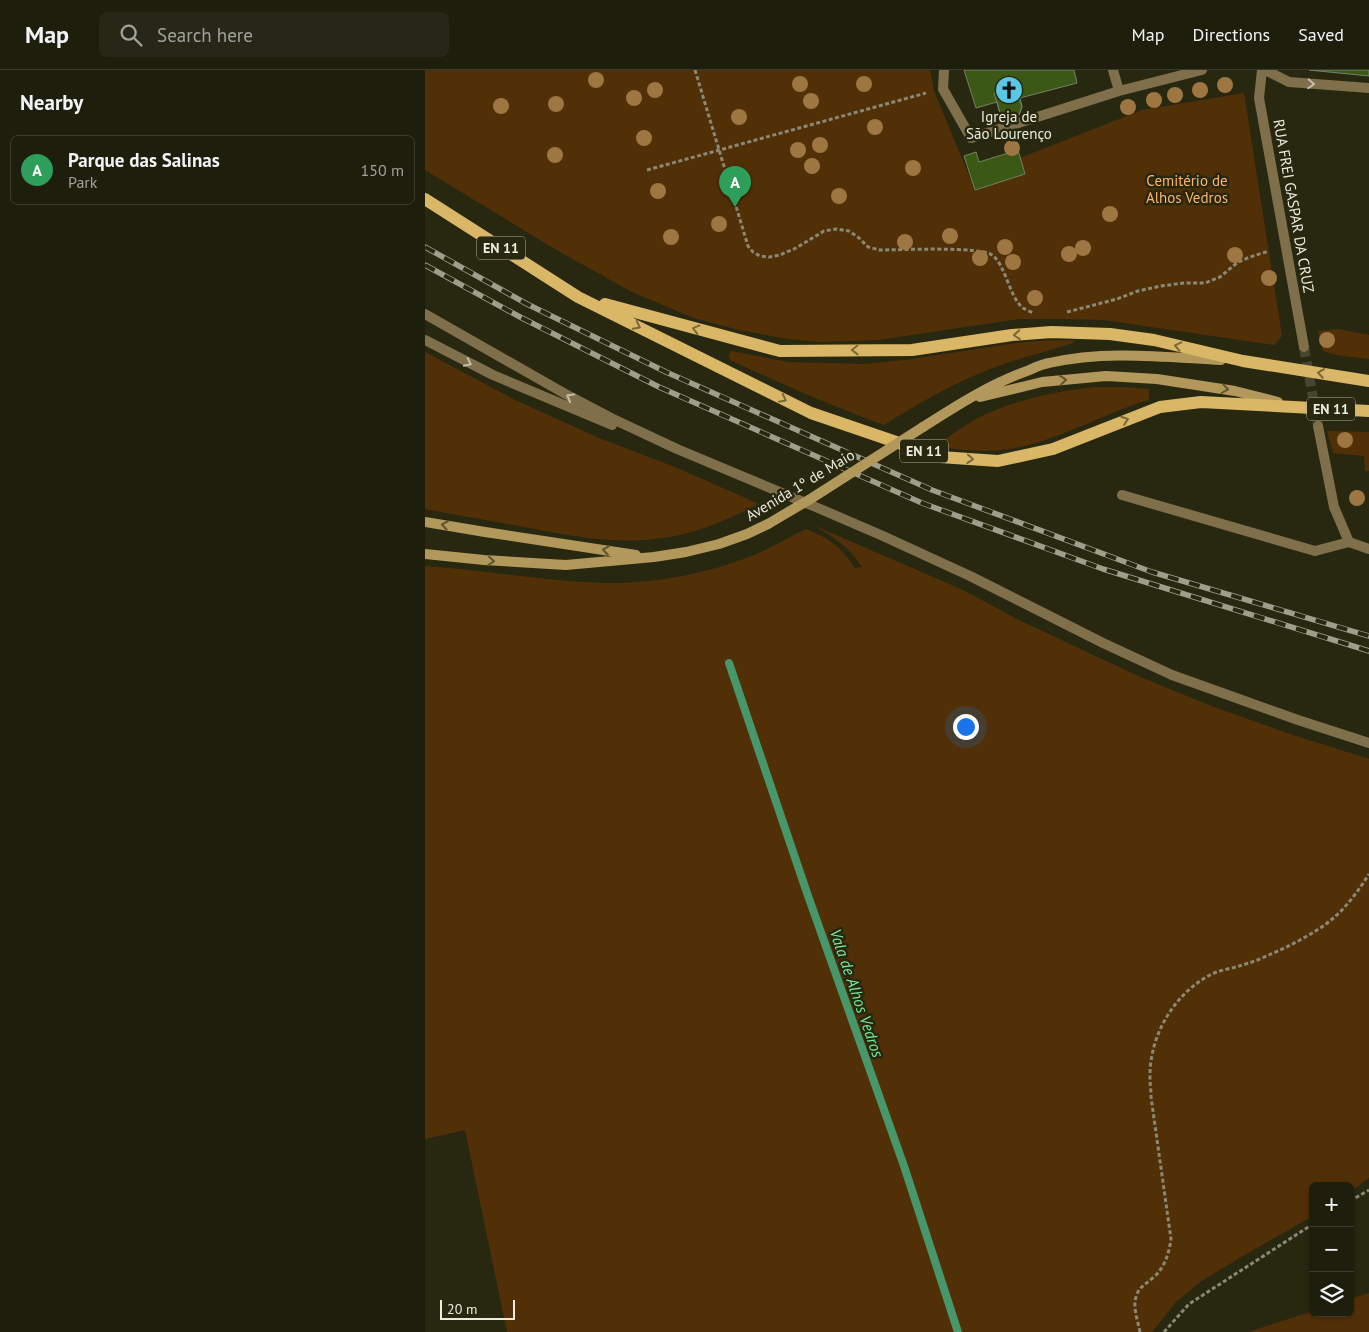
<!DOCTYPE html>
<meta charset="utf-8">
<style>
:root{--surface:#1e1e0d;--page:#262716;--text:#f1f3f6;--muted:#a1a29d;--line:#3c3c2e;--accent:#ea580c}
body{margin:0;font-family:"PT Sans",sans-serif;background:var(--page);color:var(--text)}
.controls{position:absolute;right:15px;bottom:15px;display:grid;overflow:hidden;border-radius:8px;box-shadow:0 1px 4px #0004}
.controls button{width:45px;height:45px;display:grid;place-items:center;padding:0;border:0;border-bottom:1px solid var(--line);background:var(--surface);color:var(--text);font:25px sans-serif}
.scale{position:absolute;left:15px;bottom:12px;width:75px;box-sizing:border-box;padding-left:5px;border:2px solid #ececde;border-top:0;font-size:14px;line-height:18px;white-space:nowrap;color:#ececde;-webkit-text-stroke:4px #282811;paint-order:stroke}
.you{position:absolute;left:540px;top:656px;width:18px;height:18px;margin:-12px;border:4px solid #fff;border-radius:50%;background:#1a73e8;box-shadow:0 0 0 8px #1a73e833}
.badge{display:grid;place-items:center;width:32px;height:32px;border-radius:50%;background:var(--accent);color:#fff;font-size:16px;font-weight:700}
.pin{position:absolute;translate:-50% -41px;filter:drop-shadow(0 1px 2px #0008)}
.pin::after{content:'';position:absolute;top:26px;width:18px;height:15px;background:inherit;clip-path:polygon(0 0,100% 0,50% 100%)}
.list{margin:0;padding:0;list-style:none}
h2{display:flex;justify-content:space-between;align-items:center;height:65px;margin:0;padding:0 20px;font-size:21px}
h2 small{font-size:16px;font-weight:400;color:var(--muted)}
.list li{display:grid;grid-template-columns:32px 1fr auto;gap:15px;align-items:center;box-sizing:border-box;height:70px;margin:0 10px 10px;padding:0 10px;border:1px solid var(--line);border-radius:8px}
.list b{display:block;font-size:19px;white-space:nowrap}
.list p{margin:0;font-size:16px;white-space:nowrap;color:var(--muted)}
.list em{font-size:16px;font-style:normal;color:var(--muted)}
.icon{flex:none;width:28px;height:28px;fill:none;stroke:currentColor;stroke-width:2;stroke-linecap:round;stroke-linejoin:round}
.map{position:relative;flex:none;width:944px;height:1262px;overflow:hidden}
header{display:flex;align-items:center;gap:30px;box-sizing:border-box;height:70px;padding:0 25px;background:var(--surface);border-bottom:1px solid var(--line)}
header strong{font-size:24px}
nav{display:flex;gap:28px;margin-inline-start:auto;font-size:18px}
.search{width:350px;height:45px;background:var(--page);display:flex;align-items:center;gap:12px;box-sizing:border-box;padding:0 18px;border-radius:8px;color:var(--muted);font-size:19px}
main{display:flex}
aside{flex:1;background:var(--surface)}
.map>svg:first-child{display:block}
.green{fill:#523007}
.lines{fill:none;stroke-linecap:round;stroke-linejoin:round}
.stream{stroke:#47976a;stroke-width:8}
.building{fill:#3b5915;stroke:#74816a}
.minor-tunnel{stroke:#454530;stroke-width:10;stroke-dasharray:10 5;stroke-linecap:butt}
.path{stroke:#898976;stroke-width:3;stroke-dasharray:4 2.5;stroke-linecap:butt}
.service{stroke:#7f6f4a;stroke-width:10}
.minor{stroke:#7f6f4a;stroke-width:10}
.secondary{stroke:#b2985b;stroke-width:10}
.primary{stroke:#dab767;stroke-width:12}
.rail-casing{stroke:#9e9e8c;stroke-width:5.5}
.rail{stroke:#282811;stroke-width:4;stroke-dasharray:11;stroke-linecap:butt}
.secondary-bridge{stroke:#b2985b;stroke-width:10}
.tree{fill:#9e7642}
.oneway{stroke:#c6c0aa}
.oneway2{stroke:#786838}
.oneway3{stroke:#5f552f}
.labels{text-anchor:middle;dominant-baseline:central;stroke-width:5;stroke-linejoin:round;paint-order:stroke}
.shield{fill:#282811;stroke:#b1b1a0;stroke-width:1}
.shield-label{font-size:14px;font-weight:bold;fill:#ececde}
.poi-label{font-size:15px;fill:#ececde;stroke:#282811}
.park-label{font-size:15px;fill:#feb56b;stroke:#282811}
.street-label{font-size:15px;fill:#ececde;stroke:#282811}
.water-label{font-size:16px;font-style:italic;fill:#74eb9b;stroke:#282811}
</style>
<header>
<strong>Map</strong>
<div class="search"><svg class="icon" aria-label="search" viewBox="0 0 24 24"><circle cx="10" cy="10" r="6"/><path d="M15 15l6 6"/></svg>Search here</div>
<nav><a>Map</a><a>Directions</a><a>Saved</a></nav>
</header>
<main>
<aside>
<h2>Nearby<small></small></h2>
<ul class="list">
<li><span class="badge" style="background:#2e9e5b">A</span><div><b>Parque das Salinas</b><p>Park</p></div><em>150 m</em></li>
</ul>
</aside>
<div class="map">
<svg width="944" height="1262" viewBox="0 0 944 1262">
<rect width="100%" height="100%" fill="#282811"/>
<path class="green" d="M 0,0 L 505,0 L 509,21 L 550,120 L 600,104 L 595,88 L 717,40 L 819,23 L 857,266 L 849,275 L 679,250 L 631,249 L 594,249 L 453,270 L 396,272 L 363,269 L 314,260 L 269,248 L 207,222 L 128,178 L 0,100 Z
M 913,259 L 944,265 L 944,289 L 911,285 L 898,281 L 893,261 Z
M 648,270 L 649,272 L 648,273 C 619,283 589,289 560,301 C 525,315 492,334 459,355 C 406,336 355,313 305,290 L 304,285 L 306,281 L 363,292 L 439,294 L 480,290 L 591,273 L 613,271 Z
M 0,282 L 90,330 L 174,368 L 250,397 L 334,434 C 306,448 277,461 245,467 C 190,476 147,466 94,456 C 63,450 31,445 0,439 Z
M 670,317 L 697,317 L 724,319 L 724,330 C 678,343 630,373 583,379 C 559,383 535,380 511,376 C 526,365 542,353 559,345 C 595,329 632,321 670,317 Z
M 902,361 L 944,362 L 944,401 L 940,401 L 939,386 L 908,383 Z
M 388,455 L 538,520 L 596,551 L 713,606 L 789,637 L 865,664 L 944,689 L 944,1108 L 925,1122 L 925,1116 L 888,1116 L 888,1146 L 823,1183 L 775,1212 L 751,1232 L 727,1262 L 82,1262 L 40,1060 L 0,1069 L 0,496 C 62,500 123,512 185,513 C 233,513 283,503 327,486 C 345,478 363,468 381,459 C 404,468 416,477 430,498 L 437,497 C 425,478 408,466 388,455 Z
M 944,1223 L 944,1262 L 823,1262 L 888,1241 L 888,1243 L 925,1243 L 925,1229 Z"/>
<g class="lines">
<path class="stream" d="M 304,593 L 382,823 L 479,1096 L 533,1262"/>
</g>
<path class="building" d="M 539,0 L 649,0 L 652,13 L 595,28 L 597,37 L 594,45 L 584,48 L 575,43 L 572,32 L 551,38 Z
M 884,0 L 944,0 L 944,6 Z
M 591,17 L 597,37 L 594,45 L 584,48 L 575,43 L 569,23 Z
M 593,80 L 600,104 L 550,120 L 539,86 L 551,82 L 554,92 Z"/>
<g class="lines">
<path class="minor-tunnel" d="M 879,277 L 893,356"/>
<path class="path" d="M 270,0 L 323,176 L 328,182 L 335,186 L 344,187 L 355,185 L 371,178 L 399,161 L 411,159 L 424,161 L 434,168 L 443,177 L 455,180 C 473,180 555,176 567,185 C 581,195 584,227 598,238 C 601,240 606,242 609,243
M 222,100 L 501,23
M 642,242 L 692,229 L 713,221 L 736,216 L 759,213 L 780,213 L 795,207 L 813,192 L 825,187 L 844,181
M 925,1131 L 944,1120
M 715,1262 C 713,1252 709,1241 710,1231 C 713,1216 719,1216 729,1207 C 740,1197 744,1183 746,1169 L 726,1027 C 726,1020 725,1014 725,1008 C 724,966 749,924 785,905 C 794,900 805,899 814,896 C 825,893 836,889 846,884 C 863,877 892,862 906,850 C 921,838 934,820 944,804
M 739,1262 L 764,1234 L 888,1154"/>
<path class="service" d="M 697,425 L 890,481 L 924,472"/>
<path class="minor" d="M 519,0 L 518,19 L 546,68 L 694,21 L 777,0
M 688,0 L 694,21
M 837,0 L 834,28 L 879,277
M 840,0 L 864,12 L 944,18
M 0,244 L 144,326 L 188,349 L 252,379 L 393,438 L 458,466 L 545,506 L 678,573 L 747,605 L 873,650 L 944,673
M 0,270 L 68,305 L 187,355
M 893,356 L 909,437 L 924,472 L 944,479"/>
<path class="secondary" d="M 555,327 L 617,312 L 681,306 L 732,309 L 810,321 L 853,332
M 498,357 C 531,336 565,314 602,301 C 609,298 617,294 624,293 C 680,280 739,287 796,290
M 0,452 L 60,462 L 211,485
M 0,484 L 59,490 L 141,495 L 229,487 L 261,482 L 294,474 L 322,464 L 343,454"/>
<path class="primary" d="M 0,129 L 153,227 L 386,343 L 515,387 L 573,391 L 628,379 L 735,337 L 776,332 L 944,341
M 180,234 L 355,281 L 487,280 L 587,265 L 626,262 L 685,264 L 729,270 L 818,291 L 944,311"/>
<g class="rail-casing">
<path id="rail" d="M 0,177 L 102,234 L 241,302 L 507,420 L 727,502 L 944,566
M 0,195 L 95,247 L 234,317 L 497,433 L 678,499 L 944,581"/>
</g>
<use href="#rail" class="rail"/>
<path class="secondary-bridge" d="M 343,454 L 387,428 L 498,357"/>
</g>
<g class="tree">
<circle cx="171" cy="10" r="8"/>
<circle cx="375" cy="14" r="8"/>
<circle cx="439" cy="14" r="8"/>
<circle cx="800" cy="15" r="8"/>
<circle cx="230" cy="20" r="8"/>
<circle cx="775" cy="20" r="8"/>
<circle cx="750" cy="25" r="8"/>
<circle cx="209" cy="28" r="8"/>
<circle cx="729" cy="30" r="8"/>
<circle cx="386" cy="31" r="8"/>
<circle cx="131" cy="34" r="8"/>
<circle cx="76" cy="36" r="8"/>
<circle cx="703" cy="37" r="8"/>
<circle cx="314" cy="47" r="8"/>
<circle cx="450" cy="57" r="8"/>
<circle cx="219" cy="68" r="8"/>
<circle cx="395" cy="75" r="8"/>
<circle cx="587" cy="78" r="8"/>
<circle cx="373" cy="80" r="8"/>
<circle cx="130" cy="85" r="8"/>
<circle cx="387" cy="96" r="8"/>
<circle cx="488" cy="98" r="8"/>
<circle cx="233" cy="121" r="8"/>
<circle cx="414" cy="126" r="8"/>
<circle cx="685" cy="144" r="8"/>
<circle cx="294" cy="154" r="8"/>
<circle cx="525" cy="166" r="8"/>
<circle cx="246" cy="167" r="8"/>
<circle cx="480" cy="172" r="8"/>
<circle cx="580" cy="177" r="8"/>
<circle cx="658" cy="178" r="8"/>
<circle cx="644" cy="184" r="8"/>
<circle cx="810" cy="185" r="8"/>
<circle cx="555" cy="188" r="8"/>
<circle cx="588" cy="192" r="8"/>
<circle cx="844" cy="208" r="8"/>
<circle cx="610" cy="228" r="8"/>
<circle cx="902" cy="270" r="8"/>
<circle cx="920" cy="370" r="8"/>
<circle cx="932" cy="428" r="8"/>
</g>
<defs><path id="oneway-chevron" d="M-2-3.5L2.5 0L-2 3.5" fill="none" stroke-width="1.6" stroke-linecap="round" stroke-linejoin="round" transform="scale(1.25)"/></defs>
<g class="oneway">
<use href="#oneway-chevron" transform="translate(886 14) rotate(4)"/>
<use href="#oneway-chevron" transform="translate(43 293) rotate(26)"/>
<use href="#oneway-chevron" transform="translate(145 327) rotate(-151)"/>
</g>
<g class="oneway2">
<use href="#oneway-chevron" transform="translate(212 256) rotate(27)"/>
<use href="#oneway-chevron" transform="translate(271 259) rotate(-165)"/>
<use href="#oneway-chevron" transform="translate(592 265) rotate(175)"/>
<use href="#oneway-chevron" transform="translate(753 276) rotate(-167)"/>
<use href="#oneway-chevron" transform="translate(430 280) rotate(179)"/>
<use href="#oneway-chevron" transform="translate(896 303) rotate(-171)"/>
<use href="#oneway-chevron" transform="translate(358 329) rotate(27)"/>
<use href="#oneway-chevron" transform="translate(700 350) rotate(-20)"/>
<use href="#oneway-chevron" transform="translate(545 389) rotate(4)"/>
</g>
<g class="oneway3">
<use href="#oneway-chevron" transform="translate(638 310) rotate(-6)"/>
<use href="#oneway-chevron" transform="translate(800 319) rotate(9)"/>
<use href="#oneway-chevron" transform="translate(20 455) rotate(-170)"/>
<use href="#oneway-chevron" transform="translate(181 480) rotate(-172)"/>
<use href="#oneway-chevron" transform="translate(66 491) rotate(4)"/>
</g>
<defs>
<g id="church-disc" transform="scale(1.4375)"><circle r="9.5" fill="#5ac8e5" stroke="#282811"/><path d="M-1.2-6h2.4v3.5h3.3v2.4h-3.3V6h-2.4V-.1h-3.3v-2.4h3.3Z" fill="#111"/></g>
</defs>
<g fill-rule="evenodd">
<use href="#church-disc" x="584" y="20"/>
</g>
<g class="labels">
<g class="shield">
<rect x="52" y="166.5" width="48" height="23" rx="4"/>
<rect x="882" y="327.5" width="48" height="23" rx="4"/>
<rect x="475" y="369.5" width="48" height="23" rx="4"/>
</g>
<g class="shield-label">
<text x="76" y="178">EN 11</text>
<text x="906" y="339">EN 11</text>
<text x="499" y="381">EN 11</text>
</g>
<g class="poi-label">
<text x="584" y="46">Igreja de<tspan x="584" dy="17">São Lourenço</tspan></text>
</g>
<g class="park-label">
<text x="762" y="110">Cemitério de<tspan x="762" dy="17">Alhos Vedros</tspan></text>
</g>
<g class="street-label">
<text transform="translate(869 136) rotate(80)">RUA FREI GASPAR DA CRUZ</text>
<text transform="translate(375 415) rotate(-31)">Avenida 1º de Maio</text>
</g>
<g class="water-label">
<text transform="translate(432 923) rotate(71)">Vala de Alhos Vedros</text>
</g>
</g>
</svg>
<div class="controls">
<button>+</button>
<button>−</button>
<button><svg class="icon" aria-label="layers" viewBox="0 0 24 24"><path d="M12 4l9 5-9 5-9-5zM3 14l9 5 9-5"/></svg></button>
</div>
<div class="scale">20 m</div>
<div class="you"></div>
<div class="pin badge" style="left:310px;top:137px;background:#2e9e5b">A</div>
</div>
</main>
